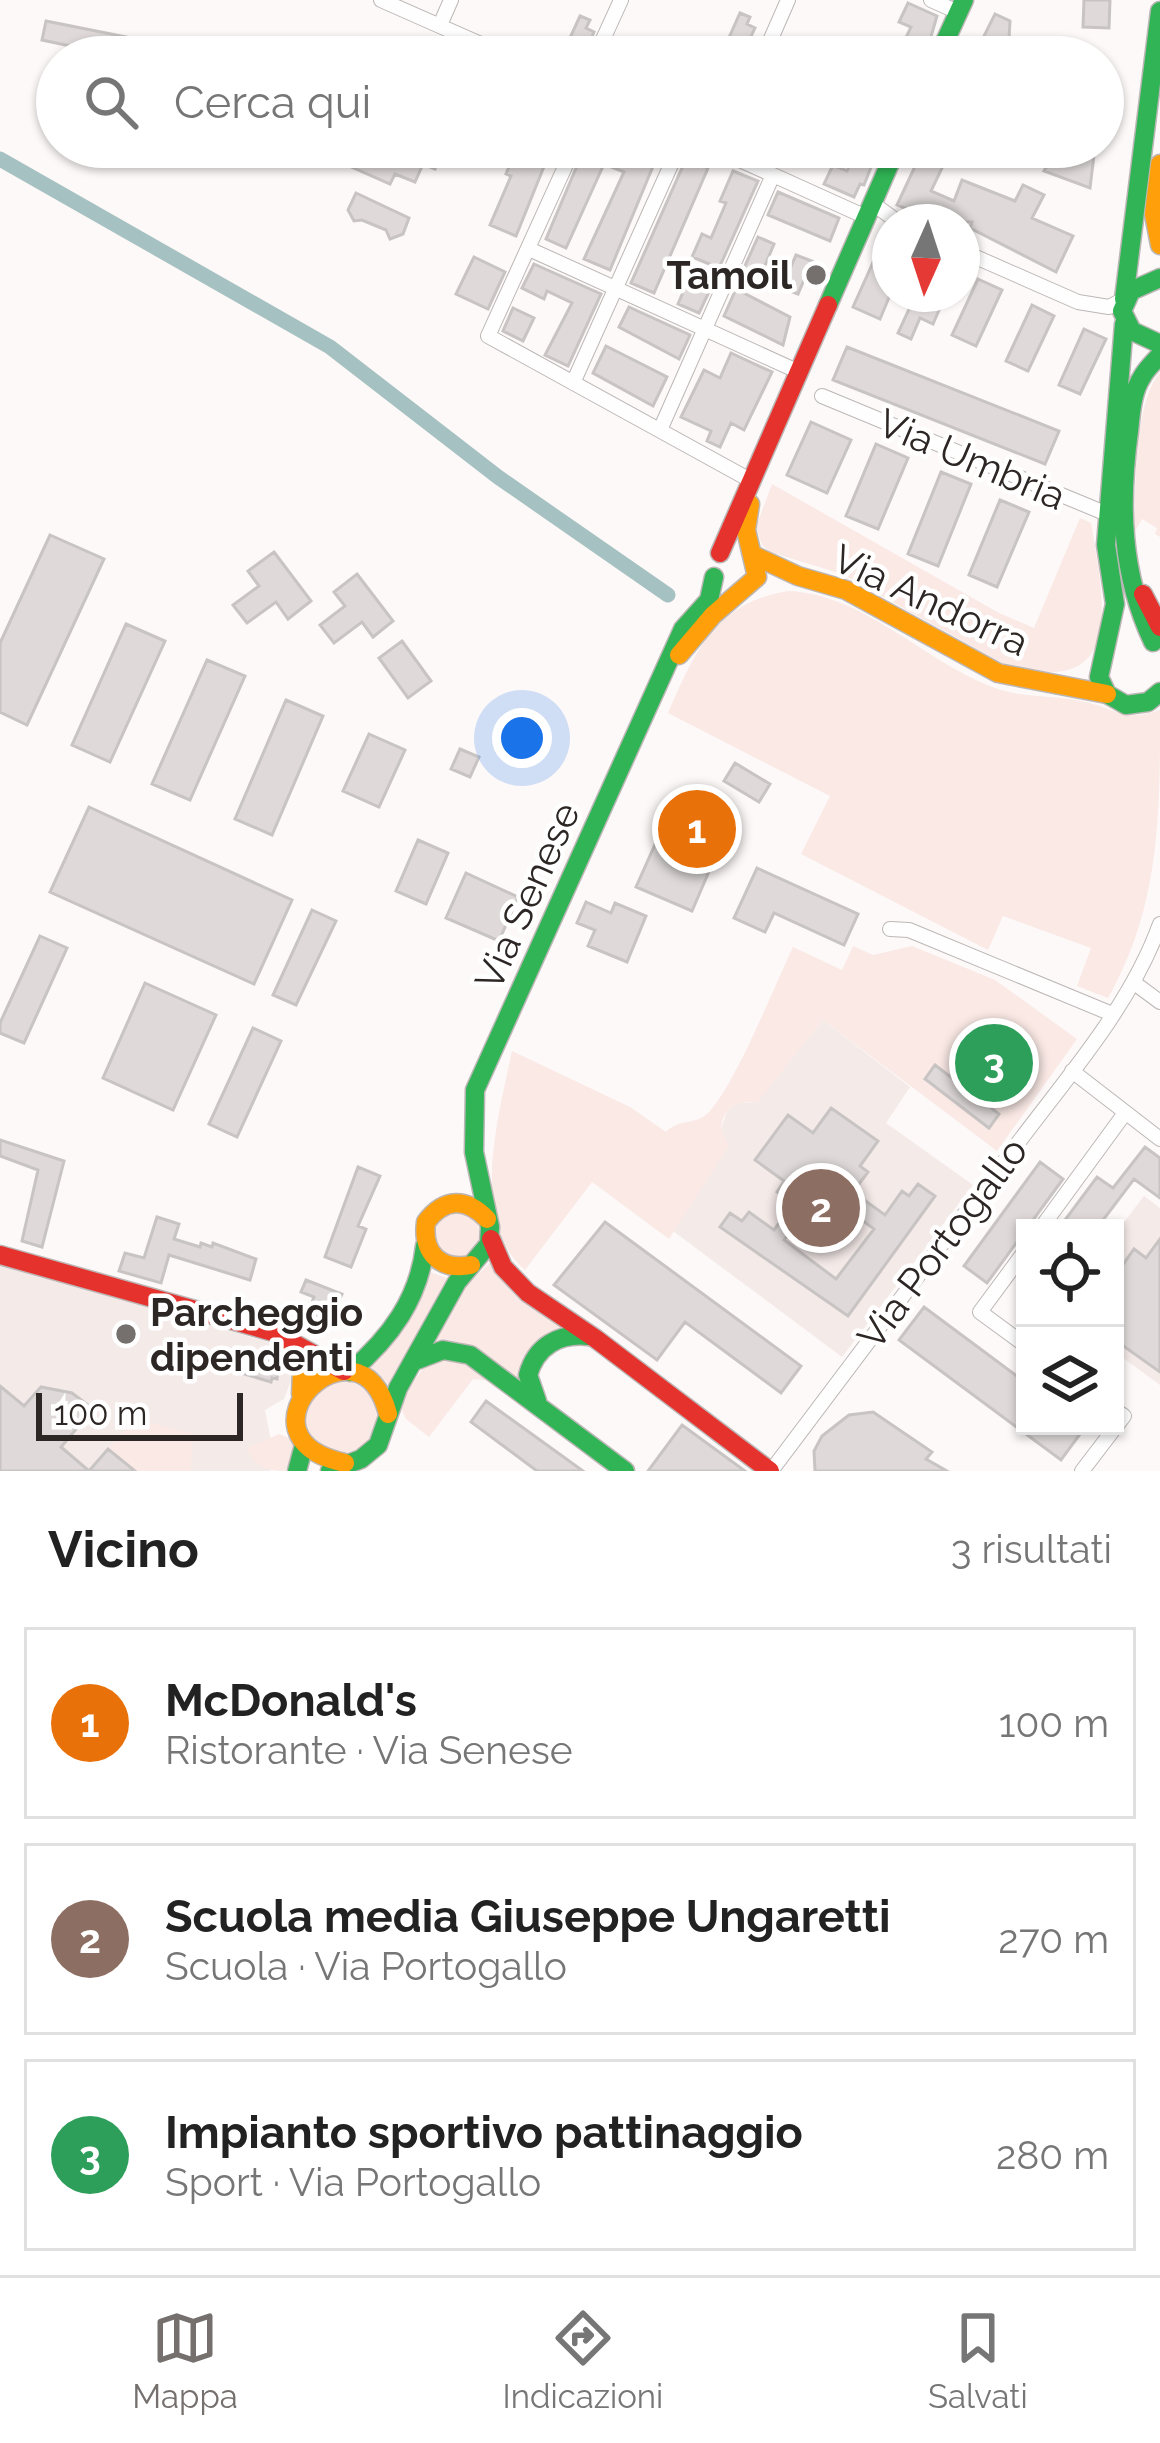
<!DOCTYPE html>
<html lang="it">
<meta charset="utf-8">
<style>
:root{--surface:#fff;--page:#f2f2f2;--text:#222;--muted:#767676;--line:#e0e0e0;--accent:#75706e}
body{margin:0;font-family:Raleway,sans-serif;background:var(--page);color:var(--text)}
.controls{position:absolute;right:36px;bottom:36px;display:grid;overflow:hidden;border-radius:0px;box-shadow:0 3px 9px #0004}
.controls button{width:108px;height:108px;display:grid;place-items:center;padding:0;border:0;border-bottom:3px solid var(--line);background:var(--surface);color:var(--text);font:60px sans-serif}
.compass{position:absolute;left:872px;top:204px;width:108px;height:108px;border-radius:50%;background:var(--surface);box-shadow:0 3px 9px #0004;rotate:183deg}
.scale{position:absolute;left:36px;bottom:30px;width:207px;box-sizing:border-box;padding-left:12px;border:6px solid #2c2624;border-top:0;font-size:33px;line-height:42px;white-space:nowrap;color:#2c2624;-webkit-text-stroke:9px #fff;paint-order:stroke}
.you{position:absolute;left:522px;top:738px;width:42px;height:42px;margin:-30px;border:9px solid #fff;border-radius:50%;background:#1a73e8;box-shadow:0 0 0 18px #1a73e833}
.badge{display:grid;place-items:center;width:78px;height:78px;border-radius:50%;background:var(--accent);color:#fff;font-size:39px;font-weight:700}
.pin{position:absolute;translate:-50% -50%;border:6px solid #fff;box-shadow:0 3px 12px #0006}
.list{margin:0;padding:0;list-style:none}
h2{display:flex;justify-content:space-between;align-items:center;height:156px;margin:0;padding:0 48px;font-size:51px}
h2 small{font-size:39px;font-weight:400;color:var(--muted)}
.list li{display:grid;grid-template-columns:78px 1fr auto;gap:36px;align-items:center;box-sizing:border-box;height:192px;margin:0 24px 24px;padding:0 24px;border:3px solid var(--line);border-radius:0px}
.list b{display:block;font-size:45px;white-space:nowrap}
.list p{margin:0;font-size:39px;white-space:nowrap;color:var(--muted)}
.list em{font-size:39px;font-style:normal;color:var(--muted)}
.icon{flex:none;width:66px;height:66px;fill:none;stroke:currentColor;stroke-width:2;stroke-linecap:round;stroke-linejoin:round}
.map{position:relative;flex:none;width:1160px;height:1471px;overflow:hidden}
.search{position:absolute;background:var(--surface);box-shadow:0 3px 9px #0004;left:36px;right:36px;top:36px;height:132px;display:flex;align-items:center;gap:30px;box-sizing:border-box;padding:0 42px;border-radius:66px;color:var(--muted);font-size:45px}
.sheet{height:804px;background:var(--surface)}
nav{display:flex;justify-content:space-around;align-items:center;box-sizing:border-box;height:168px;border-top:3px solid var(--line);background:var(--surface);font-size:33px;color:var(--muted)}
nav a{display:grid;justify-items:center;gap:6px}
nav .on{color:var(--accent)}
.map>svg:first-child{display:block}
.built{fill:#f4eae8}
.green{fill:#fae9e5}
.lines{fill:none;stroke-linecap:round;stroke-linejoin:round}
.canal{stroke:#a6c1c1;stroke-width:15}
.building{fill:#dfdad9;stroke:#c8c4c3;stroke-width:3;fill-rule:evenodd}
.street-casing{stroke:#bcb7b6;stroke-width:16}
.fast-casing{stroke:#bcb7b6;stroke-width:21}
.slow-casing{stroke:#bcb7b6;stroke-width:21}
.jam-casing{stroke:#bcb7b6;stroke-width:21}
.street{stroke:#fffefe;stroke-width:14}
.fast{stroke:#30b455;stroke-width:18}
.slow{stroke:#ff9f0a;stroke-width:18}
.jam{stroke:#e5322d;stroke-width:18}
.poi-dot{fill:#75706e;stroke:#fff;stroke-width:4.5}
.labels{text-anchor:middle;dominant-baseline:central;stroke-width:9;stroke-linejoin:round;paint-order:stroke}
.poi-label{font-size:39px;font-weight:bold;fill:#2c2624;stroke:#fff;text-anchor:end}
.street-label{font-size:39px;fill:#2c2624;stroke:#fff}
</style>
<div class="map">
<svg width="1160" height="1471" viewBox="0 0 1160 1471">
<rect width="100%" height="100%" fill="#fdf9f8"/>
<path class="built" d="M 823,1020 L 910,1087 L 886,1123 L 973,1185 L 842,1357 L 673,1231 L 728,1147 L 721,1129 L 727,1111 L 737,1103 L 757,1102 Z
M 1144,1196 L 1160,1208 L 1160,1385 L 1115,1352 L 1115,1234 Z
M 0,1264 L 271,1343 L 271,1349 L 288,1363 L 292,1378 L 284,1399 L 265,1410 L 274,1457 L 270,1471 L 0,1471 Z"/>
<path class="green" d="M 1160,372 L 1160,537 L 1155,534 L 1157,528 L 1142,519 L 1134,533 C 1136,490 1133,405 1160,372 Z
M 772,484 L 999,613 L 1034,628 L 1080,518 L 1091,523 C 1105,604 1126,703 1002,663 L 842,574 L 770,552 L 762,545 L 756,527 Z
M 789,591 C 867,595 926,664 998,689 C 1025,698 1054,695 1081,701 C 1117,708 1121,723 1160,710 C 1160,816 1160,906 1108,998 L 1077,986 L 1091,948 L 1003,916 L 988,950 L 801,854 L 830,796 L 668,713 C 695,651 716,602 789,591 Z
M 853,946 L 873,955 L 912,946 L 995,980 L 1077,1039 L 997,1151 L 823,1020 L 757,1103 C 737,1099 723,1108 721,1129 L 729,1146 L 669,1239 L 592,1182 L 525,1270 C 468,1221 499,1115 512,1051 L 630,1107 L 666,1132 C 678,1119 694,1125 707,1114 C 733,1090 775,985 793,947 L 842,970 Z
M434 1235a23 23 0 1 1 46 0a23 23 0 1 1-46 0Z
M 492,1261 L 564,1328 L 524,1389 L 435,1342 L 459,1292 Z
M 430,1272 L 449,1279 L 429,1325 L 390,1386 L 369,1366 Z
M 444,1358 L 460,1358 L 492,1381 L 473,1379 L 429,1437 L 406,1419 L 399,1403 L 424,1367 Z
M305 1417a36 36 0 1 1 72 0a36 36 0 1 1-72 0Z
M 135,1418 L 192,1434 L 191,1471 L 135,1471 L 108,1449 Z
M 279,1434 L 291,1439 L 295,1451 L 285,1471 C 268,1471 252,1466 247,1448 Z"/>
<g class="lines">
<path class="canal" d="M 0,159 L 330,347 L 498,477 L 668,595"/>
</g>
<path class="building" d="M 1084,0 L 1110,0 L 1109,28 L 1083,27 Z
M 908,3 L 937,16 L 925,57 L 897,57 L 911,27 L 899,22 Z
M 740,13 L 750,17 L 747,24 L 755,28 L 744,51 L 737,48 L 735,53 L 724,49 Z
M 995,14 L 1010,21 L 1009,39 L 1048,44 L 1042,57 L 1027,57 L 984,36 Z
M 580,16 L 590,20 L 586,28 L 594,32 L 583,56 L 576,53 L 571,57 L 563,53 Z
M 46,21 L 126,37 L 122,57 L 42,40 Z
M 306,147 L 376,147 L 409,162 L 415,147 L 444,147 L 435,169 L 423,164 L 415,182 L 395,174 L 390,184 Z
M 517,147 L 547,159 L 516,236 L 490,225 L 511,176 L 506,174 Z
M 585,147 L 661,147 L 610,270 L 584,259 L 624,172 L 604,164 L 566,248 L 546,239 Z
M 858,147 L 879,147 L 864,185 L 860,184 L 854,197 L 824,184 L 833,165 L 847,171 Z
M 924,147 L 952,147 L 931,191 L 954,201 L 962,180 L 1015,201 L 1023,185 L 1044,195 L 1032,218 L 1073,236 L 1056,272 L 970,228 L 972,222 L 939,222 L 897,205 Z
M 1058,147 L 1095,147 L 1090,188 L 1044,171 Z
M 686,159 L 708,168 L 654,293 L 631,283 Z
M 733,171 L 758,181 L 719,268 L 692,257 L 702,234 L 711,238 L 726,203 L 720,201 Z
M 778,192 L 839,218 L 830,241 L 768,215 Z
M 356,193 L 409,218 L 403,234 L 390,239 L 386,230 L 362,220 L 354,221 L 348,210 Z
M 888,229 L 890,295 L 880,319 L 853,307 Z
M 758,237 L 774,244 L 761,275 L 744,268 Z
M 796,255 L 812,261 L 798,294 L 782,288 Z
M 474,257 L 505,272 L 488,309 L 456,294 Z
M 534,264 L 601,294 L 568,366 L 545,355 L 572,303 L 547,291 L 544,299 L 522,288 Z
M 978,279 L 1002,290 L 976,346 L 952,335 Z
M 687,283 L 709,292 L 699,313 L 678,304 Z
M 736,289 L 790,317 L 783,345 L 724,316 Z
M 916,294 L 946,294 L 933,324 L 920,318 L 911,339 L 898,333 Z
M 1032,305 L 1054,316 L 1028,371 L 1006,361 Z
M 629,307 L 690,335 L 679,359 L 619,327 Z
M 513,308 L 534,318 L 523,341 L 503,331 Z
M 1084,329 L 1106,339 L 1080,394 L 1059,385 Z
M 606,346 L 667,377 L 653,406 L 593,373 Z
M 847,347 L 1059,431 L 1045,464 L 833,380 Z
M 731,353 L 772,372 L 744,430 L 731,423 L 720,447 L 707,441 L 711,431 L 681,417 L 704,370 L 720,378 Z
M 811,422 L 851,440 L 827,493 L 787,475 Z
M 876,444 L 908,458 L 878,529 L 846,516 Z
M 941,472 L 971,484 L 938,566 L 908,554 Z
M 1000,500 L 1029,512 L 997,587 L 969,575 Z
M 50,535 L 104,559 L 27,725 L 0,712 L 0,643 Z
M 274,552 L 311,601 L 288,619 L 276,602 L 247,623 L 233,605 L 259,586 L 248,571 Z
M 357,574 L 393,621 L 373,637 L 362,622 L 334,643 L 320,625 L 345,606 L 334,592 Z
M 126,624 L 165,641 L 110,762 L 72,745 Z
M 402,641 L 431,681 L 408,698 L 379,658 Z
M 207,660 L 245,676 L 190,800 L 152,784 Z
M 286,700 L 323,716 L 272,835 L 235,819 Z
M 369,734 L 405,750 L 379,807 L 343,791 Z
M 460,749 L 479,757 L 470,777 L 451,769 Z
M 735,763 L 770,784 L 759,802 L 724,781 Z
M 674,802 L 734,827 L 720,857 L 716,855 L 692,911 L 636,887 Z
M 89,807 L 292,900 L 254,984 L 50,892 Z
M 418,840 L 448,853 L 426,904 L 396,891 Z
M 757,868 L 858,914 L 844,945 L 774,913 L 765,932 L 734,918 Z
M 466,873 L 518,897 L 499,941 L 446,918 Z
M 586,902 L 611,913 L 615,903 L 646,916 L 627,962 L 588,946 L 595,930 L 577,923 Z
M 312,910 L 336,921 L 296,1005 L 273,995 Z
M 40,936 L 67,948 L 24,1043 L 0,1033 L 0,1023 Z
M 145,983 L 216,1015 L 173,1110 L 103,1078 Z
M 253,1028 L 281,1041 L 237,1137 L 209,1124 Z
M 935,1065 L 999,1114 L 989,1128 L 925,1079 Z
M 831,1108 L 878,1141 L 860,1166 L 868,1172 L 853,1192 L 885,1215 L 902,1191 L 909,1196 L 918,1184 L 935,1196 L 848,1316 L 720,1227 L 730,1213 L 742,1221 L 749,1212 L 774,1230 L 793,1204 L 777,1192 L 784,1181 L 755,1160 L 788,1115 L 813,1133 ZM 846,1208 L 874,1229 L 836,1279 L 784,1240 L 806,1211 L 830,1230 Z
M 0,1140 L 64,1161 L 42,1247 L 22,1241 L 38,1170 L 0,1156 Z
M 1145,1147 L 1160,1158 L 1160,1198 L 1134,1179 L 1097,1228 L 1059,1228 L 1097,1177 L 1113,1188 Z
M 1040,1162 L 1063,1179 L 987,1283 L 964,1266 Z
M 358,1167 L 380,1176 L 358,1226 L 366,1229 L 351,1267 L 325,1257 Z
M 157,1217 L 179,1224 L 174,1239 L 200,1247 L 201,1243 L 212,1247 L 213,1243 L 256,1259 L 250,1280 L 169,1255 L 161,1283 L 119,1271 L 125,1253 L 144,1258 Z
M 605,1222 L 801,1366 L 781,1393 L 685,1322 L 657,1360 L 554,1285 Z
M 1160,1239 L 1160,1372 L 1115,1340 L 1115,1276 L 1134,1249 L 1146,1258 Z
M 306,1280 L 342,1294 L 327,1330 L 305,1321 L 314,1297 L 301,1292 Z
M 924,1307 L 1025,1382 L 1025,1426 L 1086,1426 L 1061,1460 L 899,1340 Z
M 248,1351 L 279,1360 L 277,1379 L 272,1378 L 271,1382 L 241,1373 Z
M 0,1386 L 24,1406 L 41,1387 L 72,1393 L 93,1409 L 61,1447 L 89,1471 L 108,1449 L 135,1471 L 0,1471 Z
M 486,1401 L 583,1471 L 537,1471 L 471,1422 Z
M 873,1412 L 932,1452 L 926,1459 L 947,1471 L 815,1471 L 814,1451 L 822,1436 L 849,1415 Z
M 682,1425 L 745,1471 L 648,1471 Z"/>
<g class="lines">
<g class="street-casing">
<path id="street" d="M 381,0 L 510,57
M 931,0 L 958,12
M 440,25 L 451,0
M 595,57 L 621,0
M 763,57 L 788,0
M 574,147 L 488,336 L 750,480
M 711,147 L 866,217
M 872,203 L 898,222
M 529,249 L 797,371
M 962,251 L 1078,302 L 1109,307 L 1124,299
M 573,383 L 679,147
M 822,396 L 1112,516
M 660,430 L 773,175
M 890,929 L 909,930 L 1112,1014
M 1133,982 L 1160,1002
M 1072,1071 L 1160,1139
M 1041,1228 L 1125,1113
M 1025,1251 L 980,1312 L 1025,1345
M 771,1471 C 852,1363 933,1255 1015,1147 C 1067,1077 1130,1007 1160,924
M 1082,1471 L 1124,1416 L 1115,1410"/>
</g>
<g class="fast-casing">
<path id="fast" d="M 938,57 L 964,0
M 1160,278 L 1131,291 L 1122,311 L 1132,331 L 1160,344
M 1124,299 L 1160,11
M 828,305 L 897,147
M 1124,324 L 1106,545 L 1115,604 L 1099,677 L 1107,694 L 1126,705 L 1148,702 L 1160,692
M 1153,642 C 1121,574 1119,505 1129,431 C 1131,413 1132,392 1142,377 C 1146,369 1154,362 1160,355
M 417,1360 L 443,1350 L 470,1355 L 625,1471
M 350,1372 C 390,1338 419,1299 425,1246
M 537,1401 L 528,1375 C 536,1346 559,1333 588,1336
M 297,1471 L 304,1445
M 330,1471 L 361,1459 L 378,1445 L 398,1388 L 457,1282 L 489,1244 L 490,1227 L 474,1152 L 475,1090 L 683,629 L 709,600 L 714,577"/>
</g>
<g class="slow-casing">
<path id="slow" d="M 1160,164 L 1154,214 L 1160,245
M 755,556 L 798,576 L 846,590 L 998,673 L 1107,694
M 679,655 L 713,615 L 757,577 L 746,530 L 750,504
M 471,1265 C 440,1271 422,1253 426,1222 C 444,1198 466,1197 487,1219
M 282,1339 L 302,1370 L 301,1394
M 345,1463 C 224,1437 360,1304 388,1414"/>
</g>
<g class="jam-casing">
<path id="jam" d="M 720,553 L 828,305
M 1143,594 L 1160,627
M 491,1239 L 503,1267 L 528,1293 L 596,1339 L 770,1471
M 0,1255 L 273,1332 L 344,1371"/>
</g>
<use href="#street" class="street"/>
<use href="#fast" class="fast"/>
<use href="#slow" class="slow"/>
<use href="#jam" class="jam"/>
</g>
<g class="poi-dot">
<circle cx="816" cy="275" r="12"/>
<circle cx="126" cy="1334" r="12"/>
</g>
<g class="labels">
<g class="poi-label">
<text x="792" y="275">Tamoil</text>
<text x="150" y="1312" text-anchor="start">Parcheggio<tspan x="150" dy="45">dipendenti</tspan></text>
</g>
<g class="street-label">
<text transform="translate(972 459) rotate(23)">Via Umbria</text>
<text transform="translate(931 600) rotate(25)">Via Andorra</text>
<text transform="translate(527 896) rotate(-66)">Via Senese</text>
<text transform="translate(942 1243) rotate(-53)">Via Portogallo</text>
</g>
</g>
</svg>
<div class="controls">
<button><svg class="icon" aria-label="locate" viewBox="0 0 24 24"><circle cx="12" cy="12" r="6"/><path d="M12 2v4M12 18v4M2 12h4M18 12h4"/></svg></button>
<button><svg class="icon" aria-label="layers" viewBox="0 0 24 24"><path d="M12 4l9 5-9 5-9-5zM3 14l9 5 9-5"/></svg></button>
</div>
<svg class="compass" viewBox="-18 -18 36 36"><path d="M0-13l5 13h-10z" fill="#e53935"/><path d="M0 13l5-13h-10z" fill="#767676"/></svg>
<div class="scale">100 m</div>
<div class="you"></div>
<div class="pin badge" style="left:697px;top:829px;background:#e8710a">1</div>
<div class="pin badge" style="left:821px;top:1208px;background:#8d6e63">2</div>
<div class="pin badge" style="left:994px;top:1063px;background:#2e9e5b">3</div>
<div class="search"><svg class="icon" aria-label="search" viewBox="0 0 24 24"><circle cx="10" cy="10" r="6"/><path d="M15 15l6 6"/></svg>Cerca qui</div>
</div>
<section class="sheet">
<h2>Vicino<small>3 risultati</small></h2>
<ul class="list">
<li><span class="badge" style="background:#e8710a">1</span><div><b>McDonald's</b><p>Ristorante · Via Senese</p></div><em>100 m</em></li>
<li><span class="badge" style="background:#8d6e63">2</span><div><b>Scuola media Giuseppe Ungaretti</b><p>Scuola · Via Portogallo</p></div><em>270 m</em></li>
<li><span class="badge" style="background:#2e9e5b">3</span><div><b>Impianto sportivo pattinaggio</b><p>Sport · Via Portogallo</p></div><em>280 m</em></li>
</ul>
</section>
<nav>
<a class="on"><svg class="icon" aria-label="map" viewBox="0 0 24 24"><path d="M3 6l6-2 6 2 6-2v14l-6 2-6-2-6 2zM9 4v14M15 6v14"/></svg>Mappa</a>
<a><svg class="icon" aria-label="directions" viewBox="0 0 24 24"><path d="M12 3l9 9-9 9-9-9zM9 14v-3h6M13 9l2 2-2 2"/></svg>Indicazioni</a>
<a><svg class="icon" aria-label="saved" viewBox="0 0 24 24"><path d="M7 4h10v16l-5-4-5 4z"/></svg>Salvati</a>
</nav>
